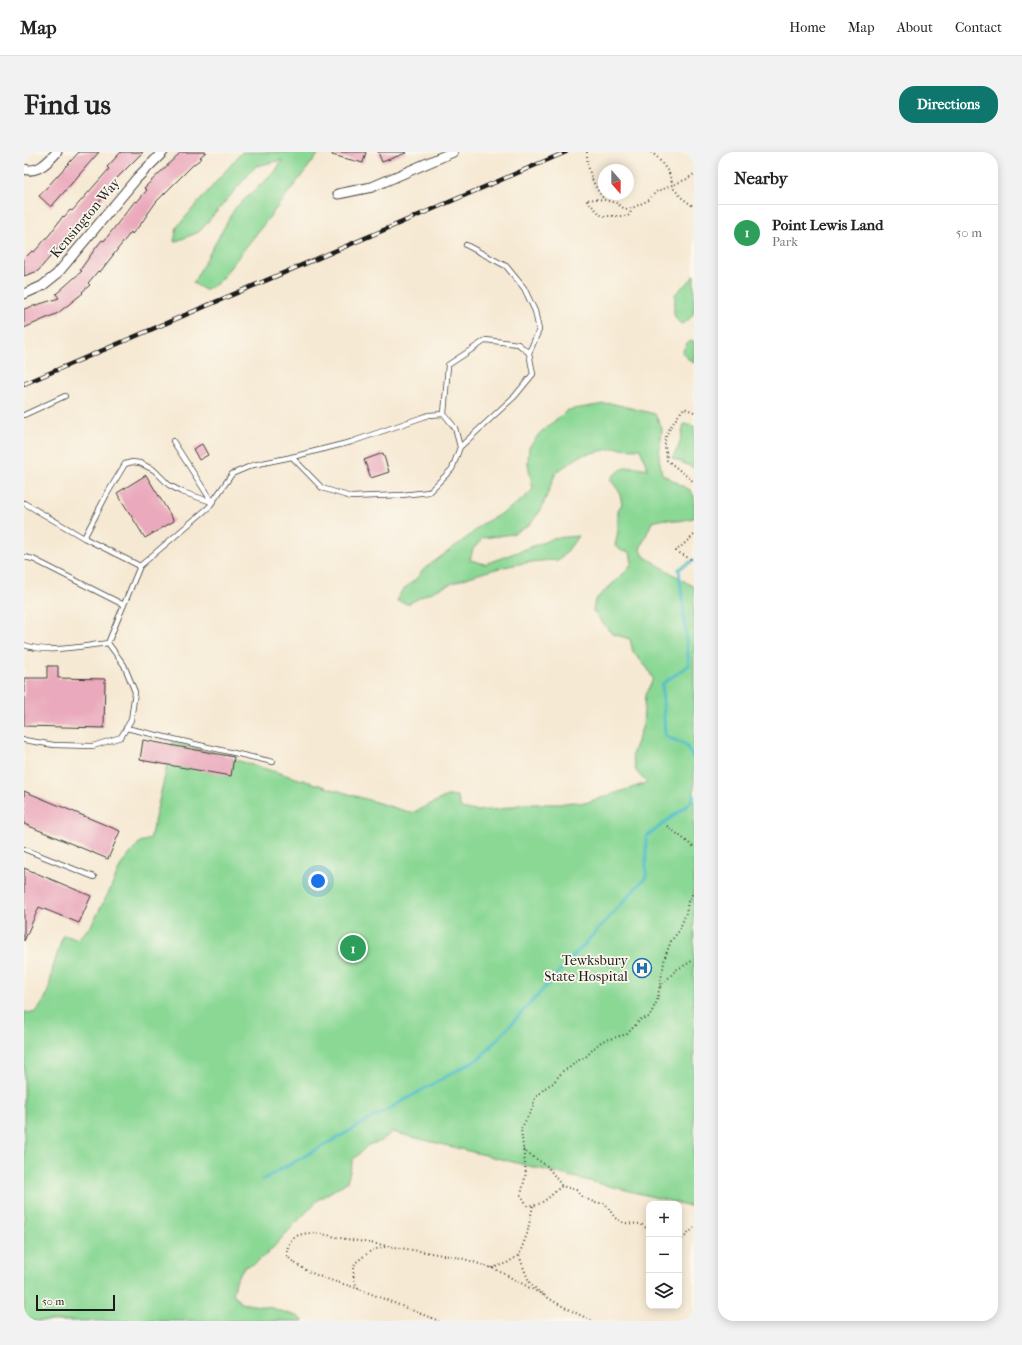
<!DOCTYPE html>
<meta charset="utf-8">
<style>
:root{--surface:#fff;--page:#f2f2f2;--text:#222;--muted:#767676;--line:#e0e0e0;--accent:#0f766e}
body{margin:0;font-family:"IM FELL French Canon",serif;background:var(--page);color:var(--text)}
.controls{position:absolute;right:12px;bottom:12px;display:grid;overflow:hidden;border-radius:8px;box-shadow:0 2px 10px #0003}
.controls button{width:36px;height:36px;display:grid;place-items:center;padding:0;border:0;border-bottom:1px solid var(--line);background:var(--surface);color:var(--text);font:20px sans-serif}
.compass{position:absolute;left:574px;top:12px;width:36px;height:36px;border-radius:50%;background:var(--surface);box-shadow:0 2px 10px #0003;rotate:159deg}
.scale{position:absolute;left:12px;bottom:10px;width:79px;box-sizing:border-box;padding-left:4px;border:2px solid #1c1c1c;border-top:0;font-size:11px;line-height:14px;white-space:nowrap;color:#1c1c1c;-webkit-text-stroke:3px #fbf7ec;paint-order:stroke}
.you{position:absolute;left:294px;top:729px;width:14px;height:14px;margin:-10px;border:3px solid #fff;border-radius:50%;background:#1a73e8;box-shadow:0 0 0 6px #1a73e833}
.badge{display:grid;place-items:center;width:26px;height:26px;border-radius:50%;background:var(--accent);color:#fff;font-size:13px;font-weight:700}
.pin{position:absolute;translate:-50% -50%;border:2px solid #fff;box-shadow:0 1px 4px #0006}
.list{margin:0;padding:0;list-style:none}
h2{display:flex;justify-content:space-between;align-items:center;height:52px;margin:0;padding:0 16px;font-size:17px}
h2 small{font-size:13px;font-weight:400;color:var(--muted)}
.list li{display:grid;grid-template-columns:26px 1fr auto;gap:12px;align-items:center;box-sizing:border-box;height:56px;padding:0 16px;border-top:1px solid var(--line)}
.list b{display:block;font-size:15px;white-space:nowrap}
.list p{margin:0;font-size:13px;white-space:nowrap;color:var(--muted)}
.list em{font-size:13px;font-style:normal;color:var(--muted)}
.icon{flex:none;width:22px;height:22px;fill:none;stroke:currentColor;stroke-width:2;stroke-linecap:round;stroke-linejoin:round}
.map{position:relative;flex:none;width:670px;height:1169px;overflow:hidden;border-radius:16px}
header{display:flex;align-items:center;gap:24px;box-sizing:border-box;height:56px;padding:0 20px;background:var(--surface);border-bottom:1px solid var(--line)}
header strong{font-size:19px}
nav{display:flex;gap:22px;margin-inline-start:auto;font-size:14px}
.intro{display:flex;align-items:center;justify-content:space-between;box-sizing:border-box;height:96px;padding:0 24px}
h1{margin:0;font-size:28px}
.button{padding:10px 18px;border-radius:16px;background:var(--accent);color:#fff;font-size:14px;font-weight:700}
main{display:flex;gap:24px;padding:0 24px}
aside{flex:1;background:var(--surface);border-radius:16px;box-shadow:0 2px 10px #0003}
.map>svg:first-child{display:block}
.green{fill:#8bd895;stroke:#547a58}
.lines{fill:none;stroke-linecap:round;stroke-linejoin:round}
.stream{stroke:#52bfca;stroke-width:3}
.building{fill:#eaa9bc}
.service-casing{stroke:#3d3b37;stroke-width:6}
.minor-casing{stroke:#3d3b37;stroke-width:11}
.path{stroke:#3d3b37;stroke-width:2;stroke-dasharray:1 3;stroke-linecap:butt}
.service{stroke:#fff;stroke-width:4.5}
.minor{stroke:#fff;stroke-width:9}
.rail-casing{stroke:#1c1c1c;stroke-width:4.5}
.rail{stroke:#fbf7ec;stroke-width:3;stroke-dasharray:9;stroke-linecap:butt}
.labels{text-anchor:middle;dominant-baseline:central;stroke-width:3.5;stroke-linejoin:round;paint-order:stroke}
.street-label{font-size:14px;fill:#1c1c1c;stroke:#fbf7ec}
.poi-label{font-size:14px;fill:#1c1c1c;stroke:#fbf7ec;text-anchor:end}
</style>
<header>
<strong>Map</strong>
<nav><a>Home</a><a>Map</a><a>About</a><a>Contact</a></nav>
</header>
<div class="intro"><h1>Find us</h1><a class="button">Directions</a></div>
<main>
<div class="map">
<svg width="670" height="1169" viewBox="0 0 670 1169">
<rect width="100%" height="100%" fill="#fbf7ec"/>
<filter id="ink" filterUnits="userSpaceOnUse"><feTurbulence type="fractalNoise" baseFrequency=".025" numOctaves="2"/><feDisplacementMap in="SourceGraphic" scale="8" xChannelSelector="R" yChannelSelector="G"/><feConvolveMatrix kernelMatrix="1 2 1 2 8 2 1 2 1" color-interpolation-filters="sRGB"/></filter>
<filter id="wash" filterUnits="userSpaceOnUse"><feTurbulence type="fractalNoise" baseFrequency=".012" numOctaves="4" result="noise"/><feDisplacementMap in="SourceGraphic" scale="16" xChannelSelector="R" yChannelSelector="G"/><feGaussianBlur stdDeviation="0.9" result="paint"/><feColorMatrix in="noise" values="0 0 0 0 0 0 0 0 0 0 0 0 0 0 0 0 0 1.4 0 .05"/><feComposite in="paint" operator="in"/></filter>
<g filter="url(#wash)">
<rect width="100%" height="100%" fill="#f6e9d3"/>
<path class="green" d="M 218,0 L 296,0 L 194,131 L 181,138 L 169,131 L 211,56 L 251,20 L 258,8 L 232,14 L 175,80 L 150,90 L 153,75 Z
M 670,123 L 670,160 C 667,166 664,169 657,172 C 645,162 652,155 651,143 C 656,135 666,131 670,123 Z
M 670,189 L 670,211 L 666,209 L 658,200 L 664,190 Z
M 586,251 L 631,262 L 638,277 L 635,305 L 638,322 L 666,338 L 670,344 L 670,366 L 654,369 L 641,367 L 628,370 L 616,397 L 621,405 L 670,435 L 670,1055 L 368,980 L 357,989 L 344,993 L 329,1008 L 323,1030 L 295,1047 L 268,1075 L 244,1101 L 230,1112 L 220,1115 L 213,1126 L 209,1141 L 217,1151 L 248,1156 L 275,1165 L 280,1169 L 0,1169 L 0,860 L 11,861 C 25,845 25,835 29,816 C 32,805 36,794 39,783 L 53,787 L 67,774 L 86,738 L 97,713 L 116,690 L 126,687 L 149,589 L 388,661 L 423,644 L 433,644 L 437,656 L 451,659 L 477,657 L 499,652 L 534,652 L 548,650 L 561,651 L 623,631 L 612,619 L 608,603 L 619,573 L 621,543 L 629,527 L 624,517 L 609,500 L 606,487 L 588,482 L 569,459 L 571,448 L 601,420 L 608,411 L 606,400 L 598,399 L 591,394 L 594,379 L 594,358 L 598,352 L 595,339 L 586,327 C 601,313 604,313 624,317 L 616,297 L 591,296 L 558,303 L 532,320 L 517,358 L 505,373 L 489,382 L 459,386 L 449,397 L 446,408 L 461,412 L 531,386 L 554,384 L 542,401 L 534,408 C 483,409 428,428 384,452 L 373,449 L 377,440 L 392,427 L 400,417 L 444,385 L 458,372 L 482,359 L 500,346 L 509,337 L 504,312 L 505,295 L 516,281 L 544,258 Z
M 660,272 L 670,274 L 670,316 L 648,306 L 655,294 Z"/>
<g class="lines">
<path class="stream" d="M 670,408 L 655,417 L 665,513 L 638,532 L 641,584 L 662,593 L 670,608
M 238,1028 L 457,905 L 622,725 L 622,685 L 666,651 L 670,643"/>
</g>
<g id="blocks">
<path class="building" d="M 55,0 L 75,0 L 27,55 L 15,44 Z
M 97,0 L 119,0 L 90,29 L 92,31 L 75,50 L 76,50 L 63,65 L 62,64 L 40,92 L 38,91 L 14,119 L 0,124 L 0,107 L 8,99 L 10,100 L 26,82 L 39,64 L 40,65 L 46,58 L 48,59 L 85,17 L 83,15 Z
M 157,0 L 182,0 L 176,5 L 178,6 L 169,13 L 132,50 L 116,73 L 108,82 L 107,80 L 76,120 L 74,119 L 64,131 L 66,133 L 58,140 L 59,141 L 34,161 L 0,176 L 0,157 L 35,146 L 32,142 L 58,119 L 56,118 L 71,97 L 78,88 L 80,89 L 111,49 L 113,50 L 123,38 L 120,36 Z
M 309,0 L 342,0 L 339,11 L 308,3 Z
M 354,0 L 381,0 L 382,1 L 358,10 Z
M 178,292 L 184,303 L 175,308 L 169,297 Z
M 359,301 L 365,320 L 347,326 L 340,308 Z
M 122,323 L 150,369 L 121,386 L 93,341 Z
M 23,514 L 34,514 L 34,526 L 81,527 L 80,576 L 0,574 L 0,526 L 23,526 Z
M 119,588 L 210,605 L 207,624 L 116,608 Z
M 0,639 L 96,679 L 84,707 L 0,672 Z
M 0,716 L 67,744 L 55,771 L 15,755 L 0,789 Z"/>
</g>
</g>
<g filter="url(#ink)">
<use href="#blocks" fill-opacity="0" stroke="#3d3b37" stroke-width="1"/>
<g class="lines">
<g class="service-casing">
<path id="service" d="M 442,93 L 482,114 L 500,136 L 511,159 L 515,178 L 505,201
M 420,262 L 424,213 L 462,188 L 494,192 L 505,201 L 509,222 L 491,244 L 436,295
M 0,263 L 41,244
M 149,289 L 188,350
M 0,351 L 60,386 L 116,414 L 84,491
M 60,386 L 83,342 L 101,312 L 108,310 L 116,311 L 130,318 L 145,333 L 158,340 L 188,350
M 0,405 L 9,407 L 100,453
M 116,414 L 185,355 L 208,322 L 229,313 L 268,305 L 327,290 L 405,263 L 420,262 L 431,276 L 436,295 L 428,317 L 405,340 L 378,343 L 327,345 L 298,336 L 268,305
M 0,493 C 26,502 57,494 84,491
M 102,576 L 249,610
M 0,588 L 30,593 L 69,594 L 97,585 L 107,568 L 111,540 L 100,513 L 84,491
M 0,697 L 70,725"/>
</g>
<g class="minor-casing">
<path id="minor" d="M 0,17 C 13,22 25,9 33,0
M 314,42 L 348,35 L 429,0
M 0,142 L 18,134 L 33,122 L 113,26 L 139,0"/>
</g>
<path class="path" d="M 563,0 C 563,17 569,34 580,47
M 627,0 L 634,6 L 645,21 L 650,37 L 658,46 L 670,55
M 608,56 L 606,62 L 604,64 L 578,64 L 562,48 L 572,47 L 581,48 L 592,51 L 601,57 L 608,56 L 625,48 L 632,40 L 663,27 L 670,22
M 670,260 L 660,256 C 654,264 642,279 641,289 C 640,292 643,303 643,308 L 670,330
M 670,383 L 652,399 L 670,409
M 643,674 L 670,695
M 636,835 L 652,818 L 670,808
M 499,998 L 523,1014 L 538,1034
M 509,1054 L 503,1082 L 495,1103 C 498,1111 501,1121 505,1129 C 512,1143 554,1162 569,1169
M 625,1078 L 617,1072 L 600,1071 L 591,1066 L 581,1051 L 572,1051 L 558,1045 L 552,1038 L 538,1034 C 527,1042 518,1056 503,1053 L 497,1043 L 502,1021 L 497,977 L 509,955 L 511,946 L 521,936 L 529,931 L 539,919 L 545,916 L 553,909 L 563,904 L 569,897 L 578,889 L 603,882 L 617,867 L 625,865 L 633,849 L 641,805 L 647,789 L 655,779 L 662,761 L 664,750 L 670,739
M 655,1090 L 670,1076
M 365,1094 L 348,1098 L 331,1111 C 329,1121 328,1129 335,1137 L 415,1169
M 468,1116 L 483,1111 L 495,1103
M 335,1137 C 311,1129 281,1123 263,1104 C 262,1073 296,1081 316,1086 L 437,1106 L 471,1117 L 521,1144"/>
<use href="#service" class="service"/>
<use href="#minor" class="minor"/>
<g class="rail-casing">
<path id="rail" d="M 0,232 L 542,0"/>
</g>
<use href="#rail" class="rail"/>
</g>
</g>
<defs>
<g id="hospital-ring" transform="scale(1)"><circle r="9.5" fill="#fbf7ec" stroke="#1f6fb2" stroke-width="1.5"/><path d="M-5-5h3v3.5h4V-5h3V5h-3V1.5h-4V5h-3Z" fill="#1f6fb2"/></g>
</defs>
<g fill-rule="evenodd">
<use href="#hospital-ring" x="618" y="816"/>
</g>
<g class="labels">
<g class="street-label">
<text transform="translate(61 66) rotate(-50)">Kensington Way</text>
</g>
<g class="poi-label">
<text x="604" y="808">Tewksbury<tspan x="604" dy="16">State Hospital</tspan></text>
</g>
</g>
</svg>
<div class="controls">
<button>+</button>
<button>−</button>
<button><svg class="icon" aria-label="layers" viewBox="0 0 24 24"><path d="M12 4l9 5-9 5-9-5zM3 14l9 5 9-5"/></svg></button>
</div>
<svg class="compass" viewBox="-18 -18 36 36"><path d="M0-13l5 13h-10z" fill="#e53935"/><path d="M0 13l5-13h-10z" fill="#767676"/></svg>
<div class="scale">50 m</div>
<div class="you"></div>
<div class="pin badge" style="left:329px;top:796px;background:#2e9e5b">1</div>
</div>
<aside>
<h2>Nearby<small></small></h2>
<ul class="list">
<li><span class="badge" style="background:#2e9e5b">1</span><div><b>Point Lewis Land</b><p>Park</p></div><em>50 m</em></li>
</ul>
</aside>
</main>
